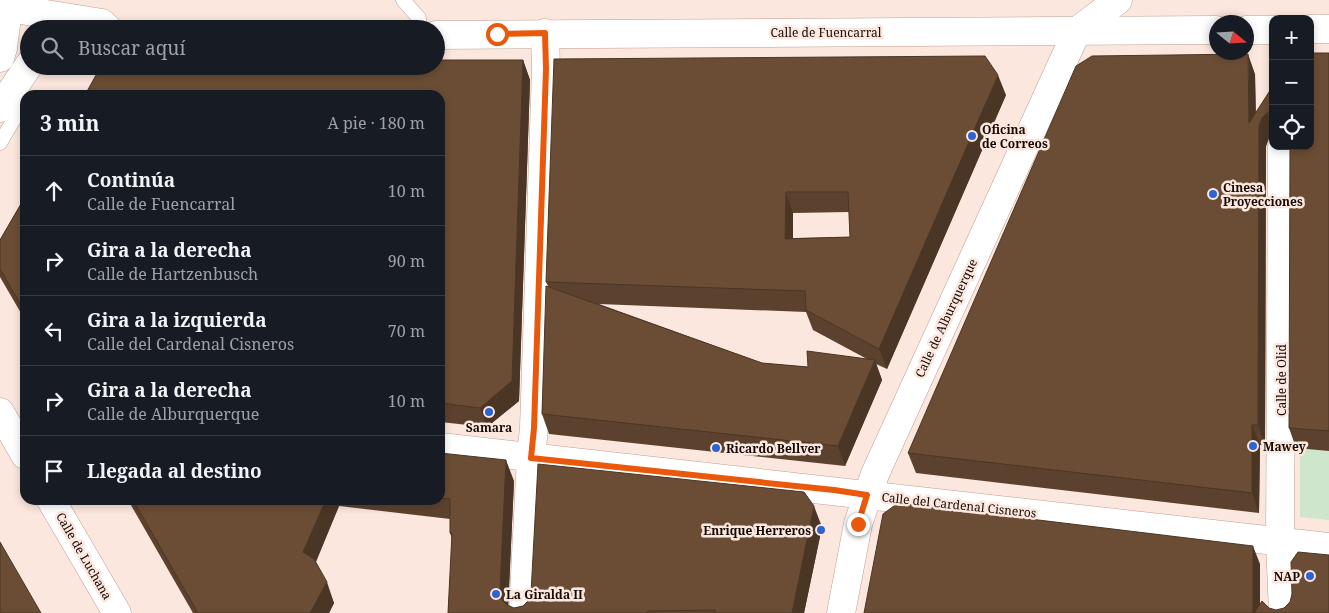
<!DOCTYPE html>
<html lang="es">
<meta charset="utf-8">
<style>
:root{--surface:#171b24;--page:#242831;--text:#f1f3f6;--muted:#9ea1a6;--line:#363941}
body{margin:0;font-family:"Noto Serif",serif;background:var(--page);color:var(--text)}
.controls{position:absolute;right:15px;top:15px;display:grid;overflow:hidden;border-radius:10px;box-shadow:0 2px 8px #0003}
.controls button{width:45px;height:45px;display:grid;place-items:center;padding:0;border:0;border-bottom:1px solid var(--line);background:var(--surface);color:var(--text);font:25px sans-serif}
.compass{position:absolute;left:1209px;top:15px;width:45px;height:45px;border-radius:50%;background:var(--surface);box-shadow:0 2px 8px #0003;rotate:108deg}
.stop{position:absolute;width:15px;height:15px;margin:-11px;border:4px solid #ea580c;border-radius:50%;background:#fff}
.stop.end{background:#ea580c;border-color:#fff;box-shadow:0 1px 5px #0008}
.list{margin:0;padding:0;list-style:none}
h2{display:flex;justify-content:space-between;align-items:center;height:65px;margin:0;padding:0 20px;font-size:21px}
h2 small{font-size:16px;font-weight:400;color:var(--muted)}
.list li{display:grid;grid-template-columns:32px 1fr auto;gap:15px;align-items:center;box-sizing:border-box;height:70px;padding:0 20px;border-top:1px solid var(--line)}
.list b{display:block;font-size:19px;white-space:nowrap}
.list p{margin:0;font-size:16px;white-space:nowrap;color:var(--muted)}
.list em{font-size:16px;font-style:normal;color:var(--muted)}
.icon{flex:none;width:28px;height:28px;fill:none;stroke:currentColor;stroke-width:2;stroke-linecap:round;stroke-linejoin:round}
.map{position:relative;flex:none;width:1329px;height:613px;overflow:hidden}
.search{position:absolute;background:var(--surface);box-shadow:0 2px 8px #0003;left:20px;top:20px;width:425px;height:55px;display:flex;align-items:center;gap:12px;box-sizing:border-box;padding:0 18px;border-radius:28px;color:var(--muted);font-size:19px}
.panel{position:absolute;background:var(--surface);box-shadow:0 2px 8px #0003;left:20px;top:90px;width:425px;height:415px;border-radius:15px}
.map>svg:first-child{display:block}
.grass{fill:#cee6cb}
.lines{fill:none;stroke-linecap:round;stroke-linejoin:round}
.lane-casing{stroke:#bf9f90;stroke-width:15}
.street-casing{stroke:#bf9f90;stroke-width:29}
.secondary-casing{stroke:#bf9f90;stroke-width:29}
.primary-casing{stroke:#bf9f90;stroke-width:29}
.lane{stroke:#fff;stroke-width:14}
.street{stroke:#fff;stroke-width:28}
.secondary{stroke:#fff;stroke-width:28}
.primary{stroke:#fff;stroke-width:28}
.wall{fill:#5c422e;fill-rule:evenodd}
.shaded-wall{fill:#4b3625}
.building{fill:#6b4d35;stroke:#4b3625;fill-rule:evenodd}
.route{stroke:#ea580c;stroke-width:6}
.poi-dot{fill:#2c64d2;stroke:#fce7de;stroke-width:2}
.labels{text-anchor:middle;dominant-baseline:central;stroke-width:5;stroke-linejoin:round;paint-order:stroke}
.street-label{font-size:12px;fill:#130905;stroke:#fce7de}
.poi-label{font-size:12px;font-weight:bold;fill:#130905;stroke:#fce7de;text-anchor:start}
</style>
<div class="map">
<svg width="1329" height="613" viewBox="0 0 1329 613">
<rect width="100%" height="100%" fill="#fce7de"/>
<path class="grass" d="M 1300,448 L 1329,451 L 1329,520 L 1300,517 Z"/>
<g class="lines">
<g class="lane-casing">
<path id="lane" d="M 403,0 L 419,18 L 419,29
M 0,143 L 23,104"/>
</g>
<g class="street-casing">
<path id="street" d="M 1282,146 L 1280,542 L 1283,613
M 440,447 L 1329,547
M 523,613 L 531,457 L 534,428 L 546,69 L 545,33
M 841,613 L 858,524 L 875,474 L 1077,31 L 1118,0"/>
</g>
<g class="secondary-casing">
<path id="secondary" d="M 8,8 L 102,23 L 108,29
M 1310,29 L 1329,29
M 1246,30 L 1273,30
M 436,35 L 1216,30
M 0,108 L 29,65
M 0,412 L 25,455
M 51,500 L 117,613"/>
</g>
<g class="primary-casing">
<path id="primary" d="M 0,58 L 3,48 L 9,0"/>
</g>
<use href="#lane" class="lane"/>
<use href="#street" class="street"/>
<use href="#secondary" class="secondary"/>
<use href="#primary" class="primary"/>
</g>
<path class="wall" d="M 1329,53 L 1329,451 L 1296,448 L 1289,428 Z
M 523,60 L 530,80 L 519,401 L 487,427 L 440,422 L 440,95 Z
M 1255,74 L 1256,113 L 1273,86 L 1273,134 L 1269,138 L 1266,146 L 1265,445 L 1260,445 L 1259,513 L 916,473 L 908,453 Z
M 1006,95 L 887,369 L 876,364 L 882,380 L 845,466 L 549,434 L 542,414 L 548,286 L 546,282 ZM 849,212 L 850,237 L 793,238 L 793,213 ZM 599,304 L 806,312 L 813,330 L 867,359 L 808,367 L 762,363 Z
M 25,197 L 25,320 L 0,277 L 0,240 Z
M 440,453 L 514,481 L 508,605 L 514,608 L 523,606 L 822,527 L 804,613 L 448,613 L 452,539 L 450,533 L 450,519 L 339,506 L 316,562 L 334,603 L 329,613 L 193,613 L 128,500 L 440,500 Z"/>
<path class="shaded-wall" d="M 1248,54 L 1255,74 L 1256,143 L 1249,123 Z
M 523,60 L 530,80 L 519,401 L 487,427 L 480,408 Z
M 998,75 L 1006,95 L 887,369 L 879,349 Z
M 1267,113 L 1273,130 L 1273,134 L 1269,138 L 1266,146 L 1265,445 L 1258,425 L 1259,126 L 1262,118 Z
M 786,192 L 793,213 L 793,259 L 785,239 Z
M 875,360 L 882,380 L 845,466 L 838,446 Z
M 1252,425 L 1260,445 L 1259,513 L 1252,493 Z
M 506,460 L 514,481 L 508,613 L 502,600 L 500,591 Z
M 326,500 L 337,500 L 339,506 L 311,573 L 303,552 Z
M 814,506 L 822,527 L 804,613 L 792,613 Z
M 1253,546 L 1260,564 L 1260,613 L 1253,613 Z
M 327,582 L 334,603 L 329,613 L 310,613 Z"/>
<path class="building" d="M 1310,53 L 1329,53 L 1329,431 L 1289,428 L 1290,146 L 1310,146 Z
M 1248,54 L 1249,123 L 1273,86 L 1273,111 L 1267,113 L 1262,118 L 1259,126 L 1258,425 L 1252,425 L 1252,493 L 908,453 L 1076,66 L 1092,56 Z
M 985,56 L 998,75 L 879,349 L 806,310 L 805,291 L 546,282 L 554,59 ZM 786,192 L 848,192 L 850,237 L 785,239 Z
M 436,60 L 523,60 L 512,381 L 480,408 L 440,403 L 440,255 L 441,240 L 440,240 L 440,95 L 85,95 L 101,66 L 436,66 Z
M 25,197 L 25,312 L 0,269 L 0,240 Z
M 546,286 L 762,363 L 808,367 L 807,351 L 875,360 L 838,446 L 542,414 Z
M 440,453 L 506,460 L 500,591 L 502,600 L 507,605 L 514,608 L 523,606 L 529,600 L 531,593 L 538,464 L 804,492 L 814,506 L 792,613 L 715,613 L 715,610 L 648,611 L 647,613 L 448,613 L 452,533 L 450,533 L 450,499 L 440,498 Z
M 133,500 L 326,500 L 303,552 L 314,559 L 327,582 L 310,613 L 198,613 Z
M 898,503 L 1253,546 L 1253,613 L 864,613 L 883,514 Z
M 0,542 L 41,613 L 0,613 Z
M 1298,552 L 1329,555 L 1329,613 L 1254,613 L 1262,601 L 1269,608 L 1276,610 L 1284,608 L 1290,602 L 1292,594 L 1291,562 Z"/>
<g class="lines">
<path class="route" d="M 497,34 L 545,33 L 546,69 L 534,428 L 531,458 L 834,490 L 867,495 L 858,524"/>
</g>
<g class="poi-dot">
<circle cx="972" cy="136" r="5"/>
<circle cx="1213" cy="194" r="5"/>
<circle cx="489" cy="412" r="5"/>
<circle cx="1253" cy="446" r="5"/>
<circle cx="716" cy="448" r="5"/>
<circle cx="821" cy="530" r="5"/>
<circle cx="1310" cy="576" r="5"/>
<circle cx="496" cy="594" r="5"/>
</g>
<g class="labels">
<g class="street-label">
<text x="826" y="32">Calle de Fuencarral</text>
<text transform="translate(946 318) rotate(-65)">Calle de Alburquerque</text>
<text transform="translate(1281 380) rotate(-90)">Calle de Olid</text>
<text transform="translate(959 505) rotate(6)">Calle del Cardenal Cisneros</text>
<text transform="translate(84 556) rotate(60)">Calle de Luchana</text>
</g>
<g class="poi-label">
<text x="982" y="129">Oficina<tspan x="982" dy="14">de Correos</tspan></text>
<text x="1223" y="187">Cinesa<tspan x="1223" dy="14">Proyecciones</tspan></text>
<text x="489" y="427" text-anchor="middle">Samara</text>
<text x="1263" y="446">Mawey</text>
<text x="726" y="448">Ricardo Bellver</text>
<text x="811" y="530" text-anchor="end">Enrique Herreros</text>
<text x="1300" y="576" text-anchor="end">NAP</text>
<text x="506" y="594">La Giralda II</text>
</g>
</g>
</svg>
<div class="controls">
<button>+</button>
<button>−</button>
<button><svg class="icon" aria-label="locate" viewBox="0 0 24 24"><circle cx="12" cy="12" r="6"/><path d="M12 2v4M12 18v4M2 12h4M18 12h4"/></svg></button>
</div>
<svg class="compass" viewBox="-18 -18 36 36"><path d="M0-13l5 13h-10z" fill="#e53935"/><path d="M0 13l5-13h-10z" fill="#9ea1a6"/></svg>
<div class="stop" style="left:497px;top:34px"></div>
<div class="stop end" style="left:858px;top:524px"></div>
<div class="search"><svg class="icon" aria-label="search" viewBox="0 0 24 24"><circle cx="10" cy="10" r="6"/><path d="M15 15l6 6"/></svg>Buscar aquí</div>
<section class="panel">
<h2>3 min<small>A pie · 180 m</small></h2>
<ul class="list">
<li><svg class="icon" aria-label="ahead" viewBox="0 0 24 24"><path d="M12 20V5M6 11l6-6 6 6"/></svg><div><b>Continúa</b><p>Calle de Fuencarral</p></div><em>10 m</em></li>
<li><svg class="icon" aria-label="right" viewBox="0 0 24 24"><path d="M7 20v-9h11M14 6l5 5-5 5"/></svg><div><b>Gira a la derecha</b><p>Calle de Hartzenbusch</p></div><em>90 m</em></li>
<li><svg class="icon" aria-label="left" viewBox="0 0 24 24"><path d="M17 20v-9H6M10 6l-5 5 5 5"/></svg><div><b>Gira a la izquierda</b><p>Calle del Cardenal Cisneros</p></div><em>70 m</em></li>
<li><svg class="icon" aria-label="right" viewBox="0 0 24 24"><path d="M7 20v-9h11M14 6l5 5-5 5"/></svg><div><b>Gira a la derecha</b><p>Calle de Alburquerque</p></div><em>10 m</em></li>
<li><svg class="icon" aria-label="arrive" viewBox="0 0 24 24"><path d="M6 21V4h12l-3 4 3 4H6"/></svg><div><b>Llegada al destino</b></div></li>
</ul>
</section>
</div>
